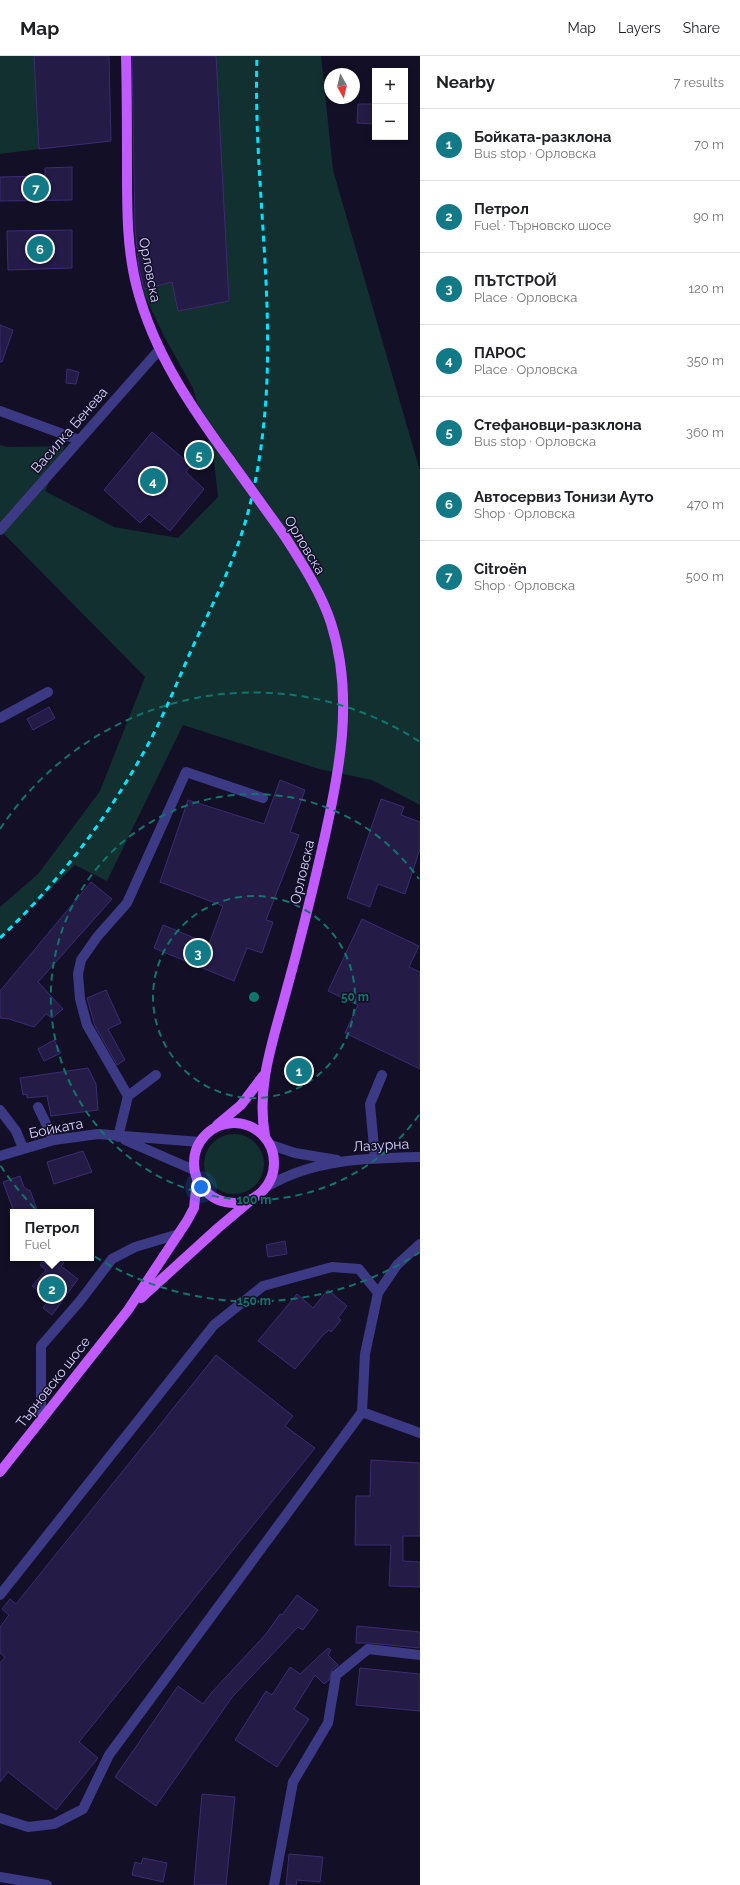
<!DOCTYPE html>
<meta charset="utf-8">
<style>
:root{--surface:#fff;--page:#f6f6f6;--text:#202124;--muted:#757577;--line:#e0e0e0;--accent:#127987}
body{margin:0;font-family:Raleway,sans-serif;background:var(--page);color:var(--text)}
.controls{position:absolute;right:12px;top:12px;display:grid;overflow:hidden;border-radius:0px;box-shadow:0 2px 6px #0003}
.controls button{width:36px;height:36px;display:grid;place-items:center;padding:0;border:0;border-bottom:1px solid var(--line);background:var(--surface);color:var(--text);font:20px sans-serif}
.compass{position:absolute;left:324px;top:12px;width:36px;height:36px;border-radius:50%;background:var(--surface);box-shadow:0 2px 6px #0003;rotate:172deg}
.you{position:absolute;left:201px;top:1131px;width:14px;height:14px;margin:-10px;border:3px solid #fff;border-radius:50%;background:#1a73e8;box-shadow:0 0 0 6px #1a73e833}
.badge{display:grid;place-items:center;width:26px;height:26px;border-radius:50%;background:var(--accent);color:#fff;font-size:13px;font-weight:700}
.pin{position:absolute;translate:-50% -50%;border:2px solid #fff;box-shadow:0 1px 4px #0006}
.popup{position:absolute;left:10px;top:1153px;width:84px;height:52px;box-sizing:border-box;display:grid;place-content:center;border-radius:0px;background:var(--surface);filter:drop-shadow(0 1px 3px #0005);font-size:13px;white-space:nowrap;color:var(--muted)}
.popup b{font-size:15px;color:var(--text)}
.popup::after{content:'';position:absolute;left:50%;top:100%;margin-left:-8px;border:8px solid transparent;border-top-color:var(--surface)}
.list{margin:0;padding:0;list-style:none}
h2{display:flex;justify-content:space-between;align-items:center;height:52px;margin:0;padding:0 16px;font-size:17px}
h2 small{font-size:13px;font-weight:400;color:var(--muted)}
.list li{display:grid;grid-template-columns:26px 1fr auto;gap:12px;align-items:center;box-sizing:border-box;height:72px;padding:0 16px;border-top:1px solid var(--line)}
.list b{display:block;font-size:15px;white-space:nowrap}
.list p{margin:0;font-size:13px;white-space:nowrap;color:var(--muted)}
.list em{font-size:13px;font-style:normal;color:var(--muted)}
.map{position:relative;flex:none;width:420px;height:1829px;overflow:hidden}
header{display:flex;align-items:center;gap:24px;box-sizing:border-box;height:56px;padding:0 20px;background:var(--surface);border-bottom:1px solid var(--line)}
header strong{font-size:19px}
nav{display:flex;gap:22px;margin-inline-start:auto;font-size:14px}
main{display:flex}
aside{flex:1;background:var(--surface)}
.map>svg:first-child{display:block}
.green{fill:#12302f}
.building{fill:#241b47;stroke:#3b2d73}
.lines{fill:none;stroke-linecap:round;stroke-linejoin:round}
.minor{stroke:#3d3a85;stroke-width:10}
.major{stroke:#c25bff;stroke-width:10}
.rail{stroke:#00e5ff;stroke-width:3;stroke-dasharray:6 5;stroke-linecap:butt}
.major-bridge{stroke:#c25bff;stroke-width:10}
.ring{fill:none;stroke:#0f766e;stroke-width:2;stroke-dasharray:7 5}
.labels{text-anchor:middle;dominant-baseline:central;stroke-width:3;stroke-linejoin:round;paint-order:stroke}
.street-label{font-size:14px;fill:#d9d4ff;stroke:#130f26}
.centre{fill:#0f766e;stroke:#130f26;stroke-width:2}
.ring-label{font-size:12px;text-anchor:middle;font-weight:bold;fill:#0f766e;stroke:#130f26;stroke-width:3;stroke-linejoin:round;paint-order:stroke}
</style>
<header>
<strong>Map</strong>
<nav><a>Map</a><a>Layers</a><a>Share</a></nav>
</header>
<main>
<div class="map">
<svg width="420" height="1829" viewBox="0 0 420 1829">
<rect width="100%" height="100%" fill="#130f26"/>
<path class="green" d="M 0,0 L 34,0 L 39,93 L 0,98 Z
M 216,0 L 321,0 L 333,114 L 420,415 L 420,749 L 372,724 L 319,713 L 183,669 L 107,825 L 75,809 L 0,883 L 0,851 L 38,818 L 100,735 L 145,621 L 0,474 L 0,389 L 8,391 L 65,390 L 45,435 L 114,471 L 178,482 L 218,441 L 214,405 L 193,332 L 164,280 L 142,234 L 172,226 L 178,255 L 229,245 Z
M204 1108a30 30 0 1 1 60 0a30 30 0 1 1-60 0Z"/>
<path class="building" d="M 34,0 L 109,0 L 111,85 L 39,93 Z
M 132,0 L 216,0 L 229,245 L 178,255 L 172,226 L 144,233 L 139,213 L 135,173 Z
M 358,48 L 375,48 L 375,68 L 357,67 Z
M 72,111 L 72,144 L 0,145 L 0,121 L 45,120 L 45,112 Z
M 72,174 L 72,212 L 8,214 L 7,175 Z
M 0,269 L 13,274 L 2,306 L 0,306 Z
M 67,313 L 79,316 L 76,328 L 66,327 Z
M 152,376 L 191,409 L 186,416 L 204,433 L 170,475 L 149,458 L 140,467 L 104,434 Z
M 49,651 L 55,662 L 33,674 L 27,663 Z
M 280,724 L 305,734 L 290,776 L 299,779 L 266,864 L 273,866 L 262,897 L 247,892 L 234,925 L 154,892 L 163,869 L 209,888 L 223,850 L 160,826 L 188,744 L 264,768 Z
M 381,743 L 404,751 L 401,759 L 420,766 L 420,793 L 405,838 L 378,828 L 370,851 L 347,842 Z
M 91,826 L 112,843 L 38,926 L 63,953 L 52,962 L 46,958 L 34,971 L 9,963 L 0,962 L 0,935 Z
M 362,863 L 419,890 L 409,911 L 420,916 L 420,1013 L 345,977 L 358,949 L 328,935 Z
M 106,934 L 121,967 L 108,973 L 125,1004 L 117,1009 L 95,970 L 87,942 Z
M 54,984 L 61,997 L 44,1005 L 38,993 Z
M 88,1012 L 96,1028 L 98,1054 L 51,1060 L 47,1040 L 27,1042 L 27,1038 L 23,1039 L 20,1022 Z
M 83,1095 L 92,1116 L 54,1128 L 47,1106 Z
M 20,1120 L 24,1131 L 28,1134 L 30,1134 L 38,1156 L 14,1156 L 3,1126 Z
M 285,1185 L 287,1198 L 268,1201 L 266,1189 Z
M 45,1202 L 58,1202 L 64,1207 L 61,1210 L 78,1223 L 52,1259 L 43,1252 L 49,1244 L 32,1230 L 46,1214 L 40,1209 Z
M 328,1234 L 347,1250 L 338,1262 L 341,1264 L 331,1276 L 329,1274 L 323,1279 L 295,1313 L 258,1285 L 297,1238 L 313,1252 Z
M 216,1299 L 293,1360 L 285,1370 L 315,1392 L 79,1686 L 98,1702 L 56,1754 L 8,1716 L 0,1726 L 0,1607 L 5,1601 L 0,1597 L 0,1571 L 9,1559 L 2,1553 L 10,1543 L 16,1548 Z
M 371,1404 L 420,1407 L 420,1480 L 403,1480 L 403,1505 L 420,1506 L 420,1531 L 389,1530 L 391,1489 L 355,1489 L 356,1440 L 370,1440 Z
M 297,1539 L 318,1554 L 303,1574 L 298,1571 L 233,1640 L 156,1750 L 115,1721 L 178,1630 L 203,1648 L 212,1636 L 266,1578 L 280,1558 L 282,1559 Z
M 357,1570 L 420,1576 L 420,1592 L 369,1587 L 356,1587 Z
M 328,1592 L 331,1594 L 328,1599 L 338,1609 L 332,1614 L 329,1624 L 324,1628 L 315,1619 L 294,1653 L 309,1663 L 277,1711 L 235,1684 L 266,1635 L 272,1639 L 290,1611 L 300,1618 Z
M 360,1612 L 420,1618 L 420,1655 L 356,1649 Z
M 202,1738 L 235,1741 L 226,1829 L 194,1829 Z
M 289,1798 L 323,1801 L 320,1826 L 297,1824 L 296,1829 L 286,1829 Z
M 143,1802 L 167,1807 L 163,1826 L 132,1819 L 135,1806 L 141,1808 Z"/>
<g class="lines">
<path class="minor" d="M 0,355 L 79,384
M 0,474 L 160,293
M 0,662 L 48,636
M 128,1040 L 156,1019
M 38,1051 L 54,1084
M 0,1054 L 16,1075 L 23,1092
M 118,1081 L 128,1040 L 87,969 L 80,943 L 78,918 L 81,904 L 97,881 L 127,847 L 186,716 L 263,742
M 125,1084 L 194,1114
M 271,1089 L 295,1097 L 337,1104
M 0,1100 L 54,1084 L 98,1078 L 200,1086
M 375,1102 L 370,1048 L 382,1019
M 268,1130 C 314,1103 367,1102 420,1101
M 362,1356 L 420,1377
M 41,1364 L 41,1290 L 80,1245 L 112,1203 L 135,1191 L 179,1178
M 0,1539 L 214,1269 L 263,1230 L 332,1211 L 359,1213 L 378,1237
M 0,1762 L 28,1771 L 54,1768 L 83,1753 L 109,1699 L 362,1356 L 365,1298 L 378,1237 L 397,1209 L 420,1188
M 0,1821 L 47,1829
M 274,1829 L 293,1726 L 328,1667 L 336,1619 L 368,1593 L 420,1599"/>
<path class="major" d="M 126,0 C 127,38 127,77 127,115 C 127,154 127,194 137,232 C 154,297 191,351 230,404
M194 1107a40 40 0 1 1 80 0a40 40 0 1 1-80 0Z
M 217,1069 L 241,1049 L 263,1020
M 265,1080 C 256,1030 273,985 286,936 C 299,889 311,841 322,793 C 339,719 355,642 331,567 C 321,536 301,506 284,479
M 141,1242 L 218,1172 L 250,1145
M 0,1416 L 128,1254 L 187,1165 L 194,1152 L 197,1125"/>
<path class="rail" d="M 0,882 C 56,829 103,768 141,701 C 162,665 177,626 194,588 C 209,556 225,524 237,491 C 253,448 261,401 265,355 C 275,237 253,118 257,0"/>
<path class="major-bridge" d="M 230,404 L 284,479"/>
</g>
<g class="ring">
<circle cx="254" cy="941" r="101"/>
<path d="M419 1059A203 203 0 1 1 419 823"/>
<path d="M420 1196A304 304 0 0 1 0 1109M0 773A304 304 0 0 1 420 686"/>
</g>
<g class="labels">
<g class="street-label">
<text transform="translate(150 214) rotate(79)">Орловска</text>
<text transform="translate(69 374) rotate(-49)">Василка Бенева</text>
<text transform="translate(305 489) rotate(59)">Орловска</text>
<text transform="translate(302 816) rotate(-77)">Орловска</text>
<text transform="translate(56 1072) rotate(-11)">Бойката</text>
<text transform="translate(381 1089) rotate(-3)">Лазурна</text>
<text transform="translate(53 1326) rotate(-52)">Търновско шосе</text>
</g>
</g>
<circle cx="254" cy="941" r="6" class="centre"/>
<g class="ring-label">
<text x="355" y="945">50 m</text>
<text x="254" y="1148">100 m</text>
<text x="254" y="1249">150 m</text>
</g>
</svg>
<div class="controls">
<button>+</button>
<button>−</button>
</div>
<svg class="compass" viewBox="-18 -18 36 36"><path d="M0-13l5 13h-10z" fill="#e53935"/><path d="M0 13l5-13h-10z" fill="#757577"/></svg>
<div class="you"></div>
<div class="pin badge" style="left:299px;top:1015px">1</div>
<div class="pin badge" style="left:52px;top:1233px">2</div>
<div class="popup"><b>Петрол</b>Fuel</div>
<div class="pin badge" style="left:198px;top:897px">3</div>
<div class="pin badge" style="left:153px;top:425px">4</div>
<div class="pin badge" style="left:199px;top:399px">5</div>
<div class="pin badge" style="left:40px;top:193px">6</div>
<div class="pin badge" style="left:36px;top:132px">7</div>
</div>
<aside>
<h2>Nearby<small>7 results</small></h2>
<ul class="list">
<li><span class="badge">1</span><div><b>Бойката-разклона</b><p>Bus stop · Орловска</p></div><em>70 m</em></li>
<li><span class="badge">2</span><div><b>Петрол</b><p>Fuel · Търновско шосе</p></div><em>90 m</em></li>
<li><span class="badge">3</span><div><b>ПЪТСТРОЙ</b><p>Place · Орловска</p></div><em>120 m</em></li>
<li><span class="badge">4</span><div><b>ПАРОС</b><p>Place · Орловска</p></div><em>350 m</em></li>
<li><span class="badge">5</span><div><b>Стефановци-разклона</b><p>Bus stop · Орловска</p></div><em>360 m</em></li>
<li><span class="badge">6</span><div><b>Автосервиз Тонизи Ауто</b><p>Shop · Орловска</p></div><em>470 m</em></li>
<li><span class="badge">7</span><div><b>Citroën</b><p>Shop · Орловска</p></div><em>500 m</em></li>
</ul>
</aside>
</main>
